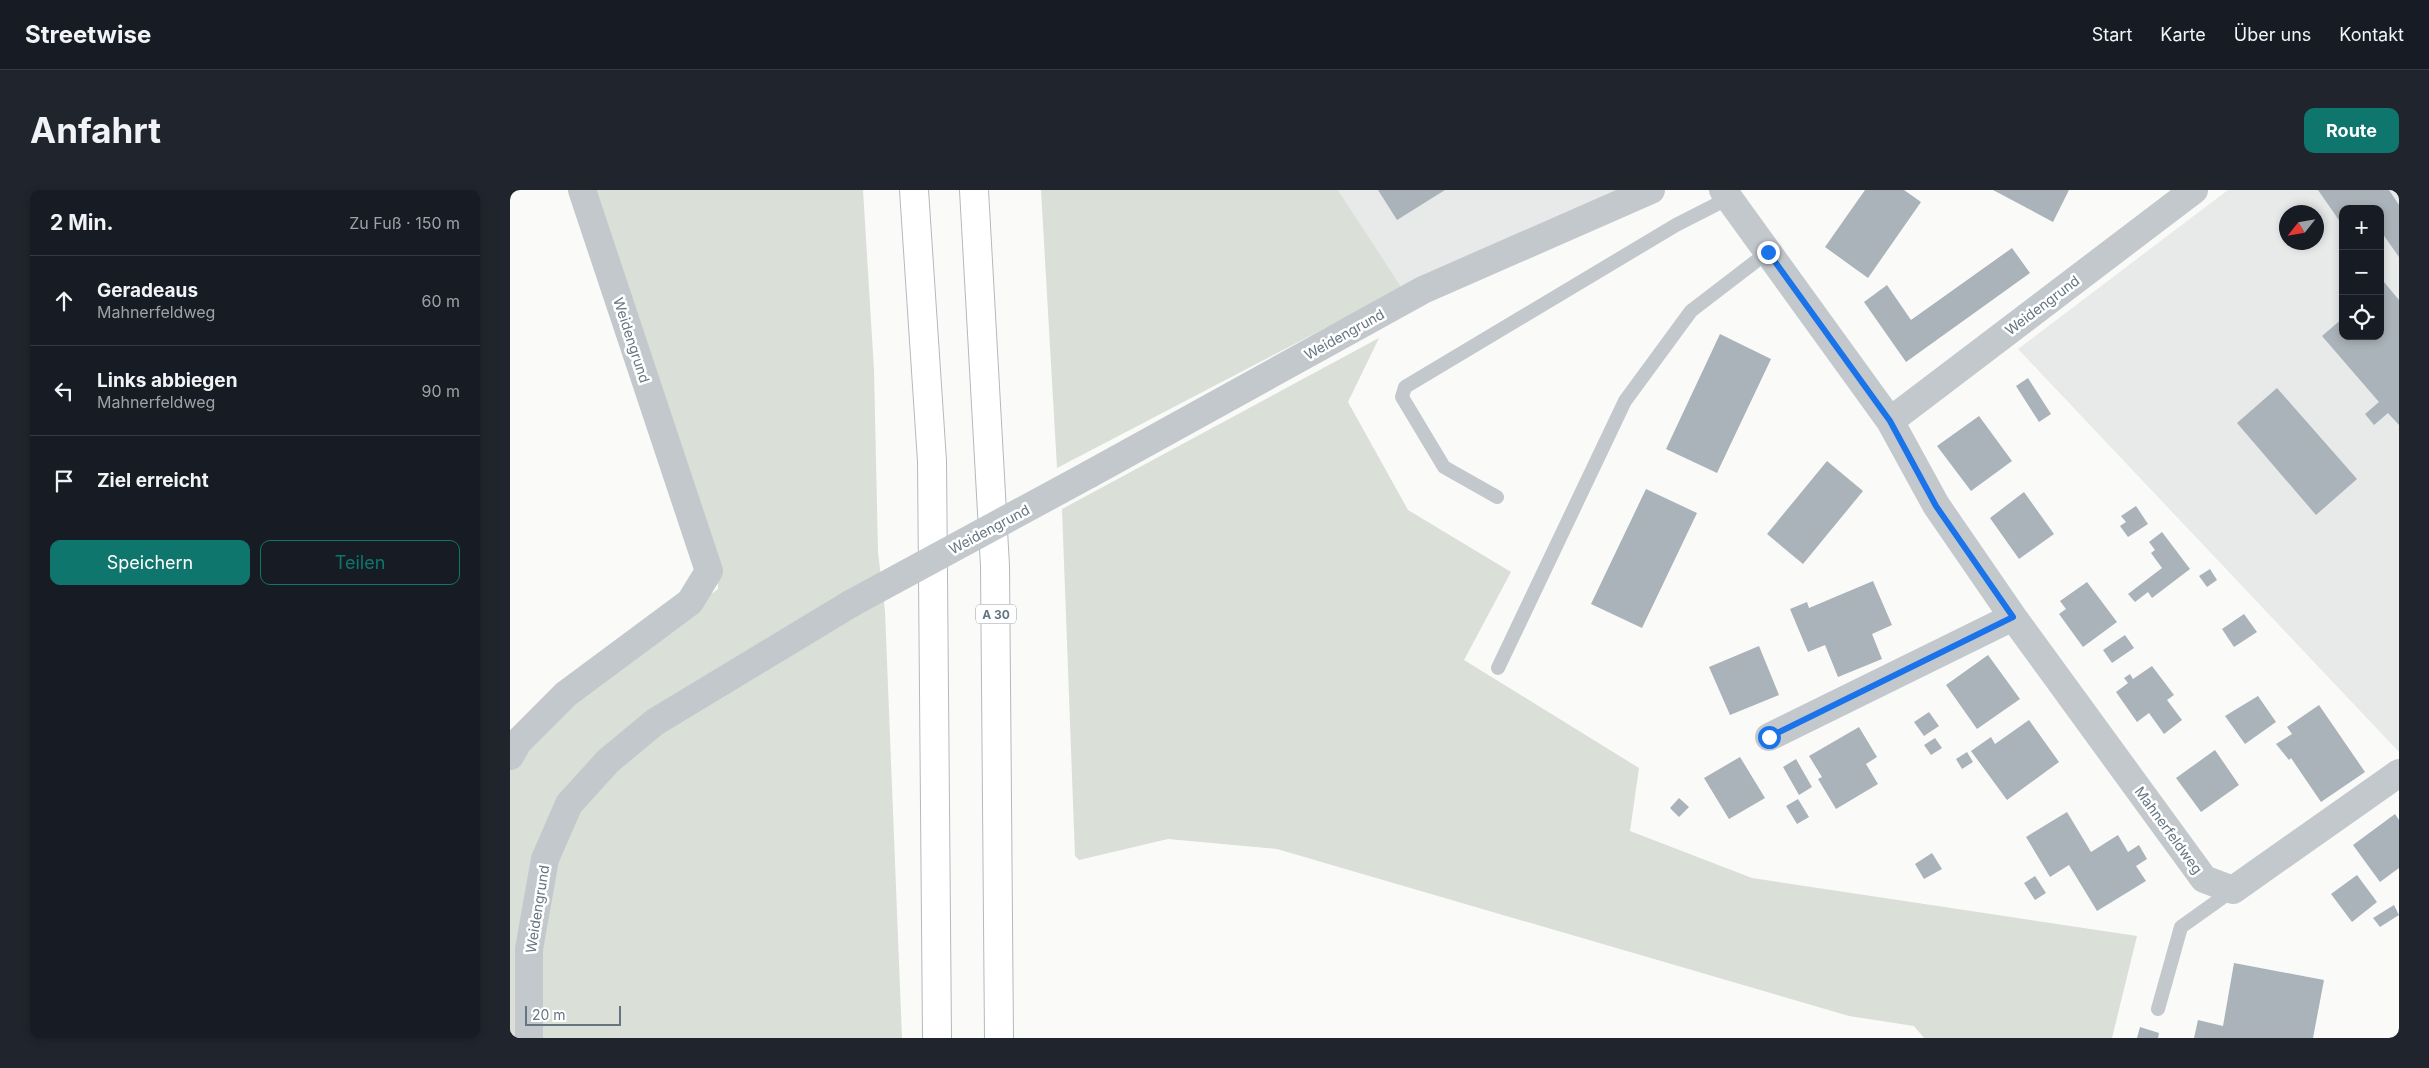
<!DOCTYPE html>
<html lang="de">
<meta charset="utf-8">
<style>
:root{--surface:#171b24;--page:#20242c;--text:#f1f3f6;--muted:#9ea1a6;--line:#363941;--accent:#0f766e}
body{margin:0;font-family:Inter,sans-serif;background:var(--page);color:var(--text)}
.controls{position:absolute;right:15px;top:15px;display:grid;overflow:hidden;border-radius:10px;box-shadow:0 2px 8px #0003}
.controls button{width:45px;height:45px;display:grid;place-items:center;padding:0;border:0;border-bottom:1px solid var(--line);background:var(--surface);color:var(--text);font:25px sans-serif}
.compass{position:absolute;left:1769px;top:15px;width:45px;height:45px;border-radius:50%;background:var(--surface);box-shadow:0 2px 8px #0003;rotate:239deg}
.scale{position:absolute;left:15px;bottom:12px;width:96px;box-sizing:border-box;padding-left:5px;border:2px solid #657683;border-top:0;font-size:14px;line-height:18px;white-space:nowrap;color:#657683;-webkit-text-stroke:4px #fff;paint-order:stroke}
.stop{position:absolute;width:15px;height:15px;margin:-11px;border:4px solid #1a73e8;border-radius:50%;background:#fff}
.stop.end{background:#1a73e8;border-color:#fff;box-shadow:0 1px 5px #0008}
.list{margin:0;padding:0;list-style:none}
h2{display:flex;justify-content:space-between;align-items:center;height:65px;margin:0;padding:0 20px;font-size:21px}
h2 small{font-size:16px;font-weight:400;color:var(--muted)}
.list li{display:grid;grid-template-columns:32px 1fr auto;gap:15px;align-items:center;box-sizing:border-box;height:90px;padding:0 20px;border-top:1px solid var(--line)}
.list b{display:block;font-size:19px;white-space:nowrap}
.list p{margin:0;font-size:16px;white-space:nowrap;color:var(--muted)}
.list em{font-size:16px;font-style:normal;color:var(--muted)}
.actions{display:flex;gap:10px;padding:15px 20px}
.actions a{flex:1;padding:11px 0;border:1px solid var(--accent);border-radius:10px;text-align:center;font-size:18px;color:var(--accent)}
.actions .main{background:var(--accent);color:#fff}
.icon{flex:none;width:28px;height:28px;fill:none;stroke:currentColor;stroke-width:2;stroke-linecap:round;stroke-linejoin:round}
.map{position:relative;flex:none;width:1889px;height:848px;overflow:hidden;border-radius:10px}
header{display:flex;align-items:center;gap:30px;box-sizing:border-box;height:70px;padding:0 25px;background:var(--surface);border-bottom:1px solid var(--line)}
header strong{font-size:24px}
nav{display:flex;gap:28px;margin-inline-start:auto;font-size:18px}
.intro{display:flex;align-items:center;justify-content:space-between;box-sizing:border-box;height:120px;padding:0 30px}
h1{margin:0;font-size:35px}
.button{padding:12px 22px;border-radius:10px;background:var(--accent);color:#fff;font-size:18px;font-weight:700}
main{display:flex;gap:30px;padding:0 30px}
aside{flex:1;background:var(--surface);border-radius:10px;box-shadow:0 2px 8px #0003}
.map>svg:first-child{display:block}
.built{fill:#e8e9e9;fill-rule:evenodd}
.green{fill:#dadfd7}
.building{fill:#aab3b9}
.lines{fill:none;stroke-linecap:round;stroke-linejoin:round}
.highway-casing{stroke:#b4b9bd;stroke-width:30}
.lane{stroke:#c3c8cc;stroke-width:14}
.street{stroke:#c3c8cc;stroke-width:28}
.highway{stroke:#fff;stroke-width:28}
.street-bridge{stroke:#c3c8cc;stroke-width:28}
.route{stroke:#1a73e8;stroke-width:6}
.labels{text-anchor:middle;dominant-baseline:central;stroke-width:5;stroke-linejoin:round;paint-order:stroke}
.shield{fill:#fff;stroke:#939fa8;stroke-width:1}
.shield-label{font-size:12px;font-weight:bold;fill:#657683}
.street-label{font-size:14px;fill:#657683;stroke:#fff}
</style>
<header>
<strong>Streetwise</strong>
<nav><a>Start</a><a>Karte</a><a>Über uns</a><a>Kontakt</a></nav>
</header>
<div class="intro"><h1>Anfahrt</h1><a class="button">Route</a></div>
<main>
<aside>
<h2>2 Min.<small>Zu Fuß · 150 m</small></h2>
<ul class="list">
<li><svg class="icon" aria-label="ahead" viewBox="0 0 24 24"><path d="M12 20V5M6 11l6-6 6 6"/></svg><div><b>Geradeaus</b><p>Mahnerfeldweg</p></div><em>60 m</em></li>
<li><svg class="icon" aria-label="left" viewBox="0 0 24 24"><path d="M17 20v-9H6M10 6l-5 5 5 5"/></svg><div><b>Links abbiegen</b><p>Mahnerfeldweg</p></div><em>90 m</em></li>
<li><svg class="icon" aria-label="arrive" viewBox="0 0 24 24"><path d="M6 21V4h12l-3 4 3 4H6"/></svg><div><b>Ziel erreicht</b></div></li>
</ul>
<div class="actions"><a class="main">Speichern</a><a>Teilen</a></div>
</aside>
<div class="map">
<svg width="1889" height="848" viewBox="0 0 1889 848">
<rect width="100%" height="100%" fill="#fafaf8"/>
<path class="built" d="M 828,0 L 1109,0 L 892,98 Z
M 1718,0 L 1889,0 L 1889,562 L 1508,159 ZM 1833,19 L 1870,19 L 1870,146 L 1833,146 ZM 1776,22 L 1806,22 L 1806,52 L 1776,52 Z"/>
<path class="green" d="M 83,0 L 353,0 L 364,180 L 368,362 L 375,421 L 392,848 L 0,848 L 0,575 L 57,509 L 208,399 L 208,379 Z
M 531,0 L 828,0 L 892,98 L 547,278 Z
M 869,148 L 838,212 L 898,320 L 1001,382 L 954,470 L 1129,578 L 1120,641 L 1242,688 L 1627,746 L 1602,848 L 1414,848 L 1404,836 L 1339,826 L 767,659 L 658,649 L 569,670 L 565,666 L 552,319 Z"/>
<path class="building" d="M 868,0 L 935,0 L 887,30 Z
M 1355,0 L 1394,0 L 1411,12 L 1358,88 L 1315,57 Z
M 1483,0 L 1559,0 L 1543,32 Z
M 1808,0 L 1879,0 L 1889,15 L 1889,67 L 1870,40 L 1870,19 L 1833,19 L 1833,36 Z
M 1502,58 L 1520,83 L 1396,172 L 1354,112 L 1377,95 L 1401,130 Z
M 1874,92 L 1889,110 L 1889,235 L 1878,223 L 1864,235 L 1855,224 L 1869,212 L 1812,146 L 1833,128 L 1833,146 L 1870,146 L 1870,95 Z
M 1210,144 L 1261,169 L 1207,283 L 1156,259 Z
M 1518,188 L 1541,224 L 1529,232 L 1506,196 Z
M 1767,198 L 1847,289 L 1806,325 L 1727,233 Z
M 1469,226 L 1502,271 L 1461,301 L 1427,256 Z
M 1317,271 L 1353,301 L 1293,374 L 1257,344 Z
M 1136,299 L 1187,323 L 1132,438 L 1081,414 Z
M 1514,302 L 1544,344 L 1509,369 L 1480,328 Z
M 1626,316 L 1638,334 L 1618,347 L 1610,336 L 1616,332 L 1611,326 Z
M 1652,342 L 1680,379 L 1642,408 L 1638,402 L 1625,412 L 1618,404 L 1652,378 L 1641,363 L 1645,360 L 1639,352 Z
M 1700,379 L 1707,390 L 1697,397 L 1689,386 Z
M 1363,391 L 1382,435 L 1362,444 L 1372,469 L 1328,487 L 1315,455 L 1298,462 L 1280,419 L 1297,412 L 1299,418 Z
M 1577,392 L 1607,432 L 1573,457 L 1549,424 L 1556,419 L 1550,411 Z
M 1734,424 L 1747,442 L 1724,457 L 1712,439 Z
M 1615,445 L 1624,458 L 1602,473 L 1593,460 Z
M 1249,456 L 1269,505 L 1220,525 L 1199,477 Z
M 1478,465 L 1510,509 L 1467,539 L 1436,495 Z
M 1642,476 L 1664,505 L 1657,510 L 1672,530 L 1654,544 L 1639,523 L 1627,532 L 1606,502 L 1618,493 L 1614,488 L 1620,484 L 1623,489 Z
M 1748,506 L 1766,532 L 1735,554 L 1715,526 Z
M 1809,515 L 1855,582 L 1811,612 L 1781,568 L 1779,570 L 1766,554 L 1782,544 L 1777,537 Z
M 1419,522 L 1429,536 L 1414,546 L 1404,532 Z
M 1519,530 L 1549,572 L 1497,610 L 1461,561 L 1481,547 L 1485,554 Z
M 1349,537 L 1367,567 L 1356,574 L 1368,594 L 1326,619 L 1308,589 L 1312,587 L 1299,566 Z
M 1425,548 L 1432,558 L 1421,565 L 1414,555 Z
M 1705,560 L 1729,595 L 1691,622 L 1666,588 Z
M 1457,562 L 1463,572 L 1452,579 L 1446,569 Z
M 1230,567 L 1255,608 L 1219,629 L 1194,588 Z
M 1286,569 L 1302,597 L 1289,605 L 1273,577 Z
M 1169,608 L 1179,617 L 1169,627 L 1160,618 Z
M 1288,609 L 1299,627 L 1287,634 L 1276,616 Z
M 1557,622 L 1581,662 L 1608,645 L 1618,662 L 1629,655 L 1637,669 L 1626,676 L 1636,691 L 1587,721 L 1559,675 L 1540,687 L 1516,647 Z
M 1885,624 L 1889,630 L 1889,678 L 1870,692 L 1843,655 Z
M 1422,663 L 1432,679 L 1414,689 L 1405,674 Z
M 1847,685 L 1867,712 L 1842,732 L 1821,704 Z
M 1525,686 L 1536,703 L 1525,710 L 1514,693 Z
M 1884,715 L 1889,725 L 1870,737 L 1863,728 Z
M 1724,773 L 1814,790 L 1803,848 L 1684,848 L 1688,830 L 1713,836 Z
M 1630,837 L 1649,843 L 1648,848 L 1627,848 Z"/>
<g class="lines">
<g class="highway-casing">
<path id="highway" d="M 404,0 L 422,271 L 427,848
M 464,0 L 485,376 L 489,848"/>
</g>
<path class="lane" d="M 987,307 L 934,277 L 892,207 L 895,197 L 1166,35 L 1219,8
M 988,478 L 1115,211 L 1181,121 L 1258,62
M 1648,819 L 1671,737 L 1723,700"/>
<path class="street" d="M 1213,0 L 1380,231 L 1426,315 L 1503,427 L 1694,689 L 1723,700 L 1889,583
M 1380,231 L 1684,0
M 580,284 L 913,100 L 1141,0
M 1259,547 L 1503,427
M 0,566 L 8,552 L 56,504 L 180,412 L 199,381 L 72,0
M 19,848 L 19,759 L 35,669 L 59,614 L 98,571 L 145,532 L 342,413"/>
<use href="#highway" class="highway"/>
<path class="street-bridge" d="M 342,413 L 580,284"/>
</g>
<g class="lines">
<path class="route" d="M 1258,62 L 1380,231 L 1426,316 L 1503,427 L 1259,547"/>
</g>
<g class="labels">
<rect class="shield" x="466" y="414.5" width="40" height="19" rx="4"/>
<g class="shield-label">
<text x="486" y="424">A 30</text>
</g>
<g class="street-label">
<text transform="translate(1532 115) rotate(-37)">Weidengrund</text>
<text transform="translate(834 144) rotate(-29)">Weidengrund</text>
<text transform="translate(122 150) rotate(72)">Weidengrund</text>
<text transform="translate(479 339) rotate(-28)">Weidengrund</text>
<text transform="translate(1659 640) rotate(54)">Mahnerfeldweg</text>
<text transform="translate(27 719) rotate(-81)">Weidengrund</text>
</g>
</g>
</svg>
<div class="controls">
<button>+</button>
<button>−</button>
<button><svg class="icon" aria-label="locate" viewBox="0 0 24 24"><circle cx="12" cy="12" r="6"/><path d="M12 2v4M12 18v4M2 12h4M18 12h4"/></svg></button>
</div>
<svg class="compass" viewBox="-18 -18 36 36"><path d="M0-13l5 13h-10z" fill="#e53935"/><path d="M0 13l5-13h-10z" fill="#9ea1a6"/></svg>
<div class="scale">20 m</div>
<div class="stop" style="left:1259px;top:547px"></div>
<div class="stop end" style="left:1258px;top:62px"></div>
</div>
</main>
